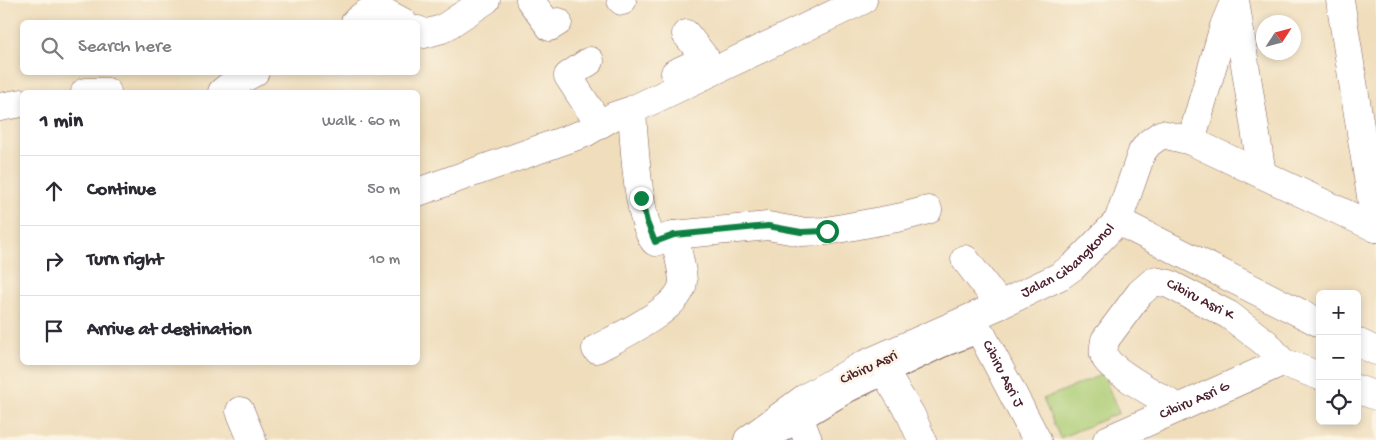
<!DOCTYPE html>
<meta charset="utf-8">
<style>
:root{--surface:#fff;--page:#f2f2f3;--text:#2b2b33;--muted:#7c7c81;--line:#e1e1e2}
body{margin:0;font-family:"Gochi Hand",sans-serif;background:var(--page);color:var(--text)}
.controls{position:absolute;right:15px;bottom:15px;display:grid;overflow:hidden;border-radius:8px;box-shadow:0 2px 8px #0003}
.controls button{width:45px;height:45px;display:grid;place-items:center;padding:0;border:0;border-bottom:1px solid var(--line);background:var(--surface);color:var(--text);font:25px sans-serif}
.compass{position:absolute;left:1256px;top:15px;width:45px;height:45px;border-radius:50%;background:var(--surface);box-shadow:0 2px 8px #0003;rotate:54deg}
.stop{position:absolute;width:15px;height:15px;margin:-11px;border:4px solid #0b8043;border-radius:50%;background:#fff}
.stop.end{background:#0b8043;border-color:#fff;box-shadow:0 1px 5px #0008}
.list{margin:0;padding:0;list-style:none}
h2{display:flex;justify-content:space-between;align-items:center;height:65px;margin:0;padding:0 20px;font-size:21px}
h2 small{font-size:16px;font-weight:400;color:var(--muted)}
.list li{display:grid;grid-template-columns:32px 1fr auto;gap:15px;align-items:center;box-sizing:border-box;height:70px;padding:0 20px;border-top:1px solid var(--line)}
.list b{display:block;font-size:19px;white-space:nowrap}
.list em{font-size:16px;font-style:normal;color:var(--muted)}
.icon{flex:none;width:28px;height:28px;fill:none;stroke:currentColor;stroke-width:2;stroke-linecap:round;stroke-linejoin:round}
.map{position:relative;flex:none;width:1376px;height:440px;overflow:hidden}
.search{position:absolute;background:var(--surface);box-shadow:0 2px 8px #0003;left:20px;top:20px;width:400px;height:55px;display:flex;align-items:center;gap:12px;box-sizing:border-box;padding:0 18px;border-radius:8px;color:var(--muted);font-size:19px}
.panel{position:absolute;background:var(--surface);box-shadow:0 2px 8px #0003;left:20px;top:90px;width:400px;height:275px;border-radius:8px}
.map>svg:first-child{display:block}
.pitch{fill:#abcc74;stroke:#7a7650}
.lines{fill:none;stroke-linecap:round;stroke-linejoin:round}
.service-casing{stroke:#84625d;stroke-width:16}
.minor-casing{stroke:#84625d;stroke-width:29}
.service{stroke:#fff;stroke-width:14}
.minor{stroke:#fff;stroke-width:28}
.route{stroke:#0b8043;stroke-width:6}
.labels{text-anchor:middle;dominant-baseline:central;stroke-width:5;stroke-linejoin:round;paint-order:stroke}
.street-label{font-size:15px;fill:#4a1f2b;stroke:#fcf5e5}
</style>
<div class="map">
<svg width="1376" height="440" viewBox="0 0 1376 440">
<rect width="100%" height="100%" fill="#fcf5e5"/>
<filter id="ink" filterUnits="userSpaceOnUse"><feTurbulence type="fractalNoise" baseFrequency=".02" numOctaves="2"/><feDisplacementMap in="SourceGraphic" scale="10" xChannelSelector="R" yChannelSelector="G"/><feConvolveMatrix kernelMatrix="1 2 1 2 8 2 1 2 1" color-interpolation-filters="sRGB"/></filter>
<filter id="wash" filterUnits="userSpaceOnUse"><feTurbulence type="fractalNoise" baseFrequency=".0096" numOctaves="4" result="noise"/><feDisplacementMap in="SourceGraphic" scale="20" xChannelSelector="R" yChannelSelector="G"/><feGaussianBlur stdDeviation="1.12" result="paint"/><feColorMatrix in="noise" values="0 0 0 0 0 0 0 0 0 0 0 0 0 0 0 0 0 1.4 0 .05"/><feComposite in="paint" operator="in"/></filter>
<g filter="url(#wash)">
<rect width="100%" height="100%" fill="#efddbb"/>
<path class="pitch" d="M 1103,374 L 1119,413 L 1060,438 L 1043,399 Z"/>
</g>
<g filter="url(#ink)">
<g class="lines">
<g class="service-casing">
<path id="service" d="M 774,440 L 851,394 L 943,350 L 982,335"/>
</g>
<g class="minor-casing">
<g id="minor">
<path d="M 530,0 L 550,27 L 558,22"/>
<path d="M 621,0 L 622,1"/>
<path d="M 1235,0 L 1262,174"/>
<path d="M 1340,0 L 1376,228"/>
<path d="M 355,22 C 377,2 379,10 403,22"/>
<path d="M 418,30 L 424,34 L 442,29 L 486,0"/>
<path d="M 590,61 L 568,76 L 599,124"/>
<path d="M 675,73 L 706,59 L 686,34"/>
<path d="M 85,92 L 107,92"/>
<path d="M 222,92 L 228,87 L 255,72"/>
<path d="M 0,107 L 22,103"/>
<path d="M 632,110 C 634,138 637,222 655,242 L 674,235 L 768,226 L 801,232 L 827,231 L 902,217 L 928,210"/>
<path d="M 1191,141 L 1224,26 L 1234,2"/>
<path d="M 418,192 L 585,133 L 614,116 L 632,110 L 863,0"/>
<path d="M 1118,221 L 1320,323"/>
<path d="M 965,259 L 1000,305"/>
<path id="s1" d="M 982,335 L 1037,440"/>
<path d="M 1357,342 L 1376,351"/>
<path d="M 596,349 C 616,338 683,308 683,281 C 682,266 677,250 674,235"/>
<path d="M 888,378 L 911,415 L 922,440"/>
<path d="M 1357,389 L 1376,396"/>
<path id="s2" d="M 1178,408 C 1162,398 1115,373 1106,359 C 1102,353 1104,347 1105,340 L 1140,293 L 1154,281 L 1169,284 L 1229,315 L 1267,344 L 1282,362 L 1320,376"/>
<path d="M 240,411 L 252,440"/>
<path d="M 801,422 L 808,440"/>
<path id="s3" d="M 748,440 L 805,398 L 865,364 L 1000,305 L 1060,276 L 1074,266 L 1118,221 L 1142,152 L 1149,143 L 1162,134 L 1191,141 L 1376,228"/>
<path id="s4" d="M 1107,440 L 1282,362"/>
</g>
</g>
<use href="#service" class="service"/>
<use href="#minor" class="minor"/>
</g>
</g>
<g class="lines" filter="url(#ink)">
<path class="route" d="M 641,198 L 647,222 L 655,242 L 674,235 L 768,226 L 801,232 L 827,231"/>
</g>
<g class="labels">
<g class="street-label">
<text stroke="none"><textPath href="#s3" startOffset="369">Jalan Cibangkonol</textPath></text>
<text stroke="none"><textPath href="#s2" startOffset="234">Cibiru Asri K</textPath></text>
<text transform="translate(869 368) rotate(-25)">Cibiru Asri</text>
<text stroke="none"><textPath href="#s1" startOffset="44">Cibiru Asri J</textPath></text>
<text stroke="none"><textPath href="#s4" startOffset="96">Cibiru Asri G</textPath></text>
</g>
</g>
</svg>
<div class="controls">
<button>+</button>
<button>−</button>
<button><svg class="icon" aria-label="locate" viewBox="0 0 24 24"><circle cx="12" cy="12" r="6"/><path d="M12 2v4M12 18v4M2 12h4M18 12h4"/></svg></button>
</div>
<svg class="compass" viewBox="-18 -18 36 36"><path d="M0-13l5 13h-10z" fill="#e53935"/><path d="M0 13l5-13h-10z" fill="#7c7c81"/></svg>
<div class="stop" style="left:827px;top:231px"></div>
<div class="stop end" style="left:641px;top:198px"></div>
<div class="search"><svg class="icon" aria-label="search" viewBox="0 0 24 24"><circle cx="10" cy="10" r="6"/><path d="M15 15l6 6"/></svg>Search here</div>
<section class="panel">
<h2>1 min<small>Walk · 60 m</small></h2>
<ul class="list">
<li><svg class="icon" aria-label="ahead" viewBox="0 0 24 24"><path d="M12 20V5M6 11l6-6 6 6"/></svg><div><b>Continue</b></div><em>50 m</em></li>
<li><svg class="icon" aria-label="right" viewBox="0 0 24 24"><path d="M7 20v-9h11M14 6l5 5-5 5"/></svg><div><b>Turn right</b></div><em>10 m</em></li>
<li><svg class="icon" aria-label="arrive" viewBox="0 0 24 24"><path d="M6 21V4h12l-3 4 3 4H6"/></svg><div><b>Arrive at destination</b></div></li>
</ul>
</section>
</div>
